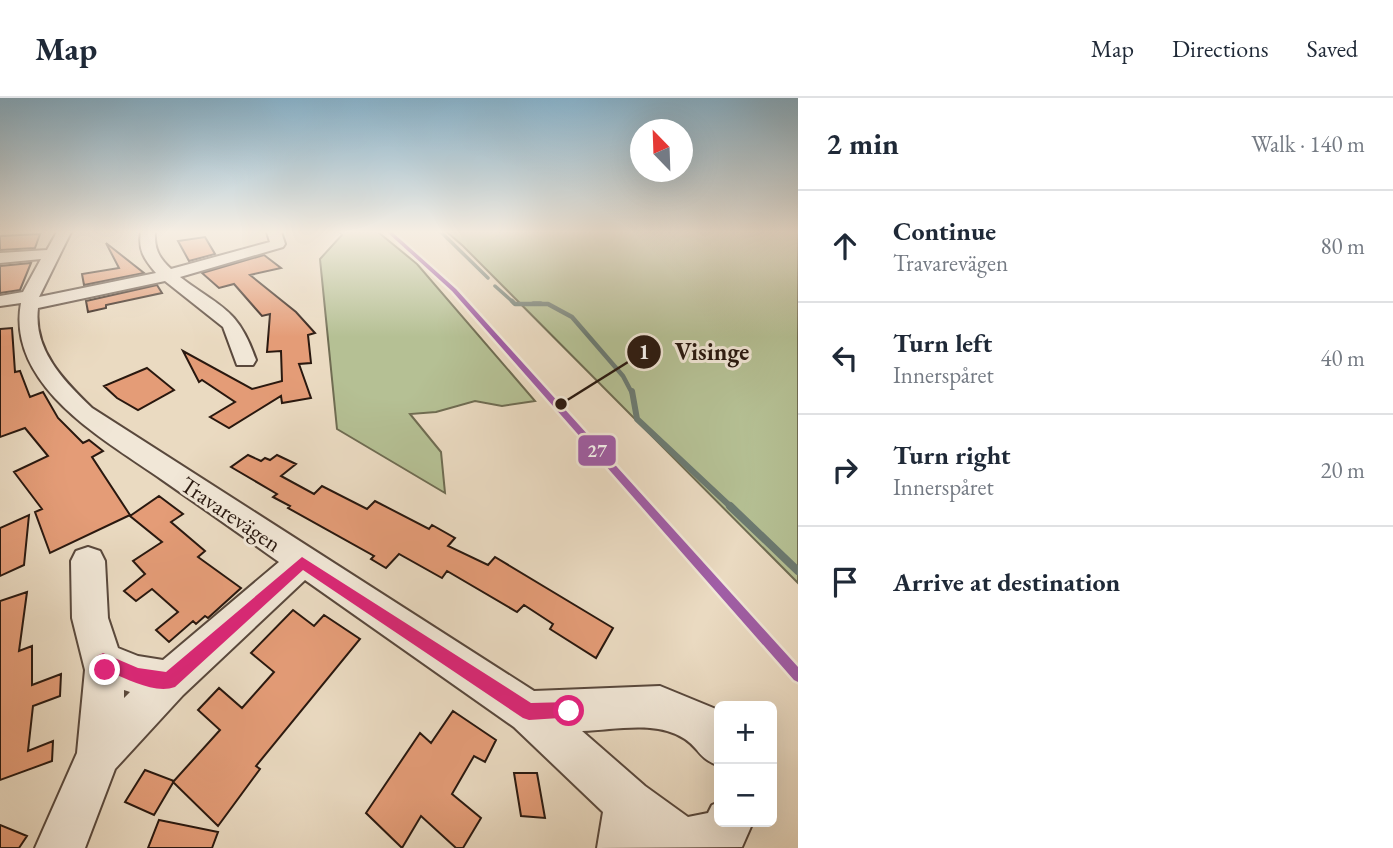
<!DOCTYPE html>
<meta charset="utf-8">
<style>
:root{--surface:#fff;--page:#f2f2f3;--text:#1f2937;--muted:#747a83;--line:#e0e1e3}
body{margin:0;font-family:"EB Garamond",serif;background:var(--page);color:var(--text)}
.controls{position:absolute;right:21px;bottom:21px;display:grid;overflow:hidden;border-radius:10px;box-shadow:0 7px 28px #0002}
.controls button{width:63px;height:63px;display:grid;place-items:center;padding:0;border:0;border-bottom:2px solid var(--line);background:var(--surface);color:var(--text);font:35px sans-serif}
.compass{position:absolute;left:630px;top:21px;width:63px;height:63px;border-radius:50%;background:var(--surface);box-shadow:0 7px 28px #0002;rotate:337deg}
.stop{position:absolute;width:21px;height:21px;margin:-16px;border:5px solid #db2777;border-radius:50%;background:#fff}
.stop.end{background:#db2777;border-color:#fff;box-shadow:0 2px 7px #0008}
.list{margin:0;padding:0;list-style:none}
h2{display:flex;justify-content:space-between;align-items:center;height:91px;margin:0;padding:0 28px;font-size:30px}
h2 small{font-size:23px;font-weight:400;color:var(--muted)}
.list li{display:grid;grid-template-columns:46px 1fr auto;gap:21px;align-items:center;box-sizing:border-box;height:112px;padding:0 28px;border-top:2px solid var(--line)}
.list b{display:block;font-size:26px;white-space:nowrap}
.list p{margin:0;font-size:23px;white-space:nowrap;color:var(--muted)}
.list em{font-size:23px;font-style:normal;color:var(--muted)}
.icon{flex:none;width:38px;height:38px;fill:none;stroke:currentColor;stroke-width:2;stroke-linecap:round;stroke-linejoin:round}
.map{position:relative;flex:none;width:798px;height:750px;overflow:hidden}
header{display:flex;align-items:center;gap:42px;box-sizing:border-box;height:98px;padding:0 35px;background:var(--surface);border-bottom:2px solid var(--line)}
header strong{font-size:33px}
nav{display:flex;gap:38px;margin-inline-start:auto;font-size:24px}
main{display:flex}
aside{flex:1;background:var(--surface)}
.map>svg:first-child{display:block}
.green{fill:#b5c094;stroke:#6f6c52;stroke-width:2}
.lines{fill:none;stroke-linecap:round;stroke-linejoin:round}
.stream-far3{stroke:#6c7a71;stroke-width:3.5}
.stream-far2{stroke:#6c7a71;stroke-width:4.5}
.stream-far1{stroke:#6c7a71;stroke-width:6}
.stream{stroke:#6c7a71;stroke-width:8}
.building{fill:#e49c77;stroke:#29180f;stroke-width:2}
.minor-casing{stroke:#59483c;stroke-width:4}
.minor{fill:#f1e7d7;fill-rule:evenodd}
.rail-1-casing{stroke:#f1e7d7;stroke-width:5}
.rail-1{fill:#a05ea6;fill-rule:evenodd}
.route{fill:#db2777}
.labels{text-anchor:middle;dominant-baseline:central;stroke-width:6;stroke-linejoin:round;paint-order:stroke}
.street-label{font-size:23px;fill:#29180f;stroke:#f1e7d7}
.leader{fill:none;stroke:#29180f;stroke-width:2.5}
.callout-dot{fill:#29180f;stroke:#f1e7d7;stroke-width:2.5}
.mark-label{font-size:21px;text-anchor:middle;font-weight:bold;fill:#fff}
.callout-label{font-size:24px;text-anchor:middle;font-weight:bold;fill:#29180f;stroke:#f1e7d7;stroke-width:6;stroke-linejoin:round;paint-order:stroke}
.line-badge{stroke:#f1e7d7;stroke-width:2.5}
.badge-label{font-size:19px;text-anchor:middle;font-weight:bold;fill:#fff}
</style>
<header>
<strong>Map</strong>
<nav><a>Map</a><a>Directions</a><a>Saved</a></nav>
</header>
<main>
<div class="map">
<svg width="798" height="750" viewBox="0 0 798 750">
<rect width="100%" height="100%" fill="#eadac1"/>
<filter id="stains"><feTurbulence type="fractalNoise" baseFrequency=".00286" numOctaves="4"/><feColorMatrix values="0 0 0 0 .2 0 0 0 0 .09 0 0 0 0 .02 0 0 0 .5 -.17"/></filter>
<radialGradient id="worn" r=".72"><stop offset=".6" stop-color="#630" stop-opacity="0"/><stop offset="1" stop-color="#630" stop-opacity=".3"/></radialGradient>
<path class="green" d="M 340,134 L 378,134 L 417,166 L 535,303 L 502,308 L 475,303 L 436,314 L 410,316 L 441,354 L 445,395 L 337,331 L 320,161 L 342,137 Z
M 447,134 L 798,134 L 798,485 L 463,148 Z"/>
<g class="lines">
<path class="stream-far3" d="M 441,134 L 488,180
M 495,188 L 514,205
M 533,205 L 541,205"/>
<path class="stream-far2" d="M 512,203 L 515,206 L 548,206 L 572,219 L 623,278 L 632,295"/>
<path class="stream-far1" d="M 632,293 L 637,321 L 732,410"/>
<path class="stream" d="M 730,408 L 798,473"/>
</g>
<path class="building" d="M 40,136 L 35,150 L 0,152 L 0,138 Z
M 205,139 L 215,156 L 189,163 L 178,143 Z
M 106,145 L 144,175 L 84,187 L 82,176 L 119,170 Z
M 264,157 L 281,170 L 250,177 L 296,214 L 315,235 L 308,237 L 311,265 L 299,266 L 311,300 L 282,305 L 281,298 L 229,330 L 210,319 L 235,304 L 202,282 L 199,284 L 183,253 L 252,291 L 282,283 L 281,253 L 267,254 L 270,216 L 262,218 L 234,186 L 219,190 L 202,175 Z
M 31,165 L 20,192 L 0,195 L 0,168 Z
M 157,187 L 162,195 L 106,207 L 106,210 L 88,214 L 86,203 Z
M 12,230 L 15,274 L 20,273 L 30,299 L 43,294 L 58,320 L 83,345 L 89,342 L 103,353 L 92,359 L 130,417 L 50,455 L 35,414 L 42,411 L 14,374 L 48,358 L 25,330 L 0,339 L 0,231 Z
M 147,270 L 174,292 L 138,312 L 117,300 L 104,288 Z
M 248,357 L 261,363 L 265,360 L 270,362 L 277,357 L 296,366 L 281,378 L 314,396 L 322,388 L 367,411 L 375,403 L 429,431 L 432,427 L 455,440 L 448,448 L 488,467 L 495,459 L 613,530 L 596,560 L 550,531 L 553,526 L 524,507 L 517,514 L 447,473 L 442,480 L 399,456 L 386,470 L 371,461 L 374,458 L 288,410 L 290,408 L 273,399 L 277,396 L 231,369 Z
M 159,398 L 183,416 L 171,424 L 205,453 L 198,459 L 241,490 L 208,520 L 205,518 L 196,526 L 193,523 L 169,544 L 156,532 L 178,514 L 152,491 L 136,503 L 124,493 L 145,476 L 133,463 L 162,444 L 130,418 Z
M 29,417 L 24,467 L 0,478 L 0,430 Z
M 27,494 L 19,553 L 32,548 L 32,587 L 61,576 L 60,598 L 33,608 L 28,653 L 53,643 L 52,663 L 0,682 L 0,503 Z
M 293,512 L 314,528 L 324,517 L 360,541 L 256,668 L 260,671 L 218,728 L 173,684 L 220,632 L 198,612 L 219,590 L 242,610 L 274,574 L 251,555 Z
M 453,613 L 496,642 L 485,664 L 474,658 L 452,696 L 481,720 L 463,750 L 456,750 L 421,718 L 402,750 L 366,715 L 420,635 L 431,645 Z
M 145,672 L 174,683 L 154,717 L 125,704 Z
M 514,675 L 537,675 L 545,720 L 521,718 Z
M 159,722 L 218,734 L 212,750 L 148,750 Z
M 0,727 L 27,738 L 19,750 L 0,750 Z"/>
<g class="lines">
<g class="minor-casing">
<path id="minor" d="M 57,134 L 71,134 L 39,199 L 156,175 C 144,161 138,152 141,134 L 155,134 C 154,151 159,160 171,171 L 270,144 L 267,134 L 281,134 L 285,146 L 283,149 L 180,179 C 221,210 238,210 256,262 L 253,267 L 237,267 L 223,229 L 165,183 L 38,210 C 33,252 64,283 92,310 L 534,593 L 660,588 L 716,611 L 719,614 L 719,668 C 697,659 700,651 685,641 C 657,622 614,632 582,633 L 645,688 L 688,719 L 708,715 L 712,707 L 719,704 L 719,724 L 753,724 L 742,749 L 597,750 L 603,714 L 514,629 L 305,482 L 183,597 L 115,671 L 85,750 L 35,750 L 77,655 L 85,572 L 72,520 L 71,463 L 76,453 L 88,449 L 100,453 L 105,463 L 108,520 L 118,550 L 138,558 L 163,562 L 279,464 C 240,436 201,409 161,381 C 105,342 6,288 21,205 L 0,208 L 0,198 L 23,194 L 41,161 L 0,165 L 0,155 L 47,152 ZM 124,592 L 130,594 L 124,600 Z"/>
</g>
<use href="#minor" class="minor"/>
<g class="rail-1-casing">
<path id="rail-1" d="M 387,134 L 392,134 L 456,191 L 798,569 L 798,584 L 794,582 L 452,193 Z"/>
</g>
<use href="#rail-1" class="rail-1"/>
</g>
<linearGradient id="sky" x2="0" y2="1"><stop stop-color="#88b7d3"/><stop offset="0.56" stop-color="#f6eee3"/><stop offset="1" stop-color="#f6eee3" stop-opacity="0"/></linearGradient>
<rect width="798" height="239" fill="url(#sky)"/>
<path class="route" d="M 302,459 L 531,605 L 569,604 L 575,607 L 577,613 L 575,619 L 529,622 L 523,620 L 303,472 L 175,589 C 156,596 129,582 112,575 L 105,580 L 100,578 L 95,563 L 97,558 L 103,555 L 138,570 L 166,574 Z"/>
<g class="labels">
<g class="street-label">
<text transform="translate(231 416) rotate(34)">Travarevägen</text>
</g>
</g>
<path class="leader" d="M561 306L644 254"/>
<g class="callout-dot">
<circle cx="561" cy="306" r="7"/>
<circle cx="644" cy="254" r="18"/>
</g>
<g class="mark-label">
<text x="644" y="261">1</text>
</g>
<g class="callout-label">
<text x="712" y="262">Visinge</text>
</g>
<rect class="line-badge" x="577" y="336" width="40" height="33" rx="7" fill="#a05ea6"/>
<g class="badge-label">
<text x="597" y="359">27</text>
</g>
<rect width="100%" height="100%" filter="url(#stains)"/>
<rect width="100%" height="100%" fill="url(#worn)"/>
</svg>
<div class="controls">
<button>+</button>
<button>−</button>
</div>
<svg class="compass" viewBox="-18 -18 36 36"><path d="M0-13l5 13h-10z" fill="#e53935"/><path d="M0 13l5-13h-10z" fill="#747a83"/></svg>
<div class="stop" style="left:569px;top:613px"></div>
<div class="stop end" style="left:105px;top:572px"></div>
</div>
<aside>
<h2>2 min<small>Walk · 140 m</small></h2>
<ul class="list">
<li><svg class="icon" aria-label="ahead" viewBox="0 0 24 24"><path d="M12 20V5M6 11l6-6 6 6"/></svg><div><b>Continue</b><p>Travarevägen</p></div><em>80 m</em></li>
<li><svg class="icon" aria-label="left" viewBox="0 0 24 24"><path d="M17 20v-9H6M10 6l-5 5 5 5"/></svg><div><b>Turn left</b><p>Innerspåret</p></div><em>40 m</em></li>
<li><svg class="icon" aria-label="right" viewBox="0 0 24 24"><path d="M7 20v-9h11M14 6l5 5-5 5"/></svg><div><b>Turn right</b><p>Innerspåret</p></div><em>20 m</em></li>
<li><svg class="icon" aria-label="arrive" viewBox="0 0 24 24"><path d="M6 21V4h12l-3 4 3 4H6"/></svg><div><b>Arrive at destination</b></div></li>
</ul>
</aside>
</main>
